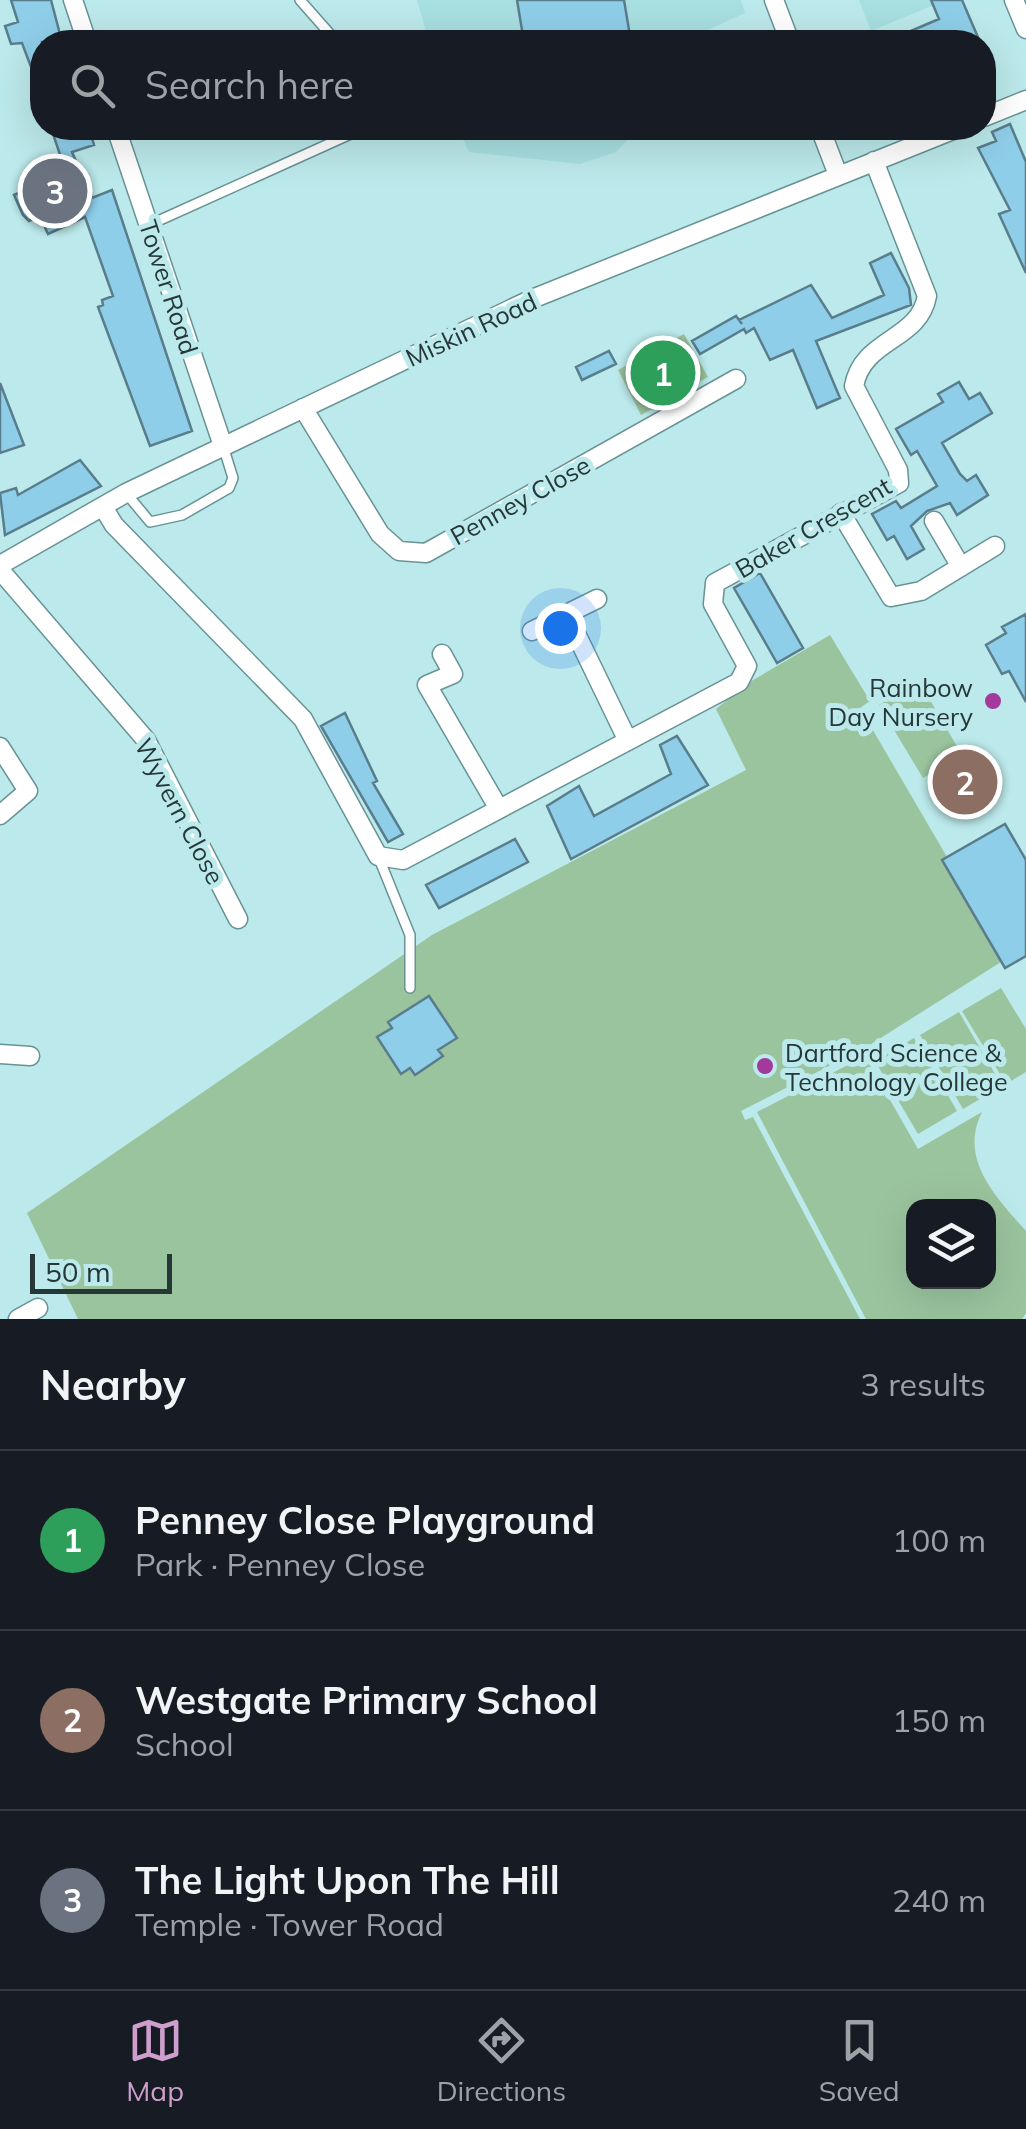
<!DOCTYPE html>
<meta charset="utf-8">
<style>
:root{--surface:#171b24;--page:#242831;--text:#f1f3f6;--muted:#9ea1a6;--line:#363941;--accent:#ce9fcd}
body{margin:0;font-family:Mulish,sans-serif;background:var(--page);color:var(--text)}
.controls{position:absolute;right:30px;bottom:30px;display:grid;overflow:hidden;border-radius:20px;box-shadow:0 10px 40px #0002}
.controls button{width:90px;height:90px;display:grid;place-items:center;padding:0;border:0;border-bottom:2px solid var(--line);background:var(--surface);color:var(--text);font:50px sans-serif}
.scale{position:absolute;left:30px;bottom:25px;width:142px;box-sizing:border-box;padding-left:10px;border:5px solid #263738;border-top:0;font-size:28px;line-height:35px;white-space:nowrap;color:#263738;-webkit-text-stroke:8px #bce9eb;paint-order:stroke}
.you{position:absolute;left:560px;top:628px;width:35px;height:35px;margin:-25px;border:8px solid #fff;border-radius:50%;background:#1a73e8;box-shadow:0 0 0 15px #1a73e833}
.badge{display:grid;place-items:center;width:65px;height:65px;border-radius:50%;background:var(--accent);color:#fff;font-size:32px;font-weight:700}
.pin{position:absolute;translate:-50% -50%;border:5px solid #fff;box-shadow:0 2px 10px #0006}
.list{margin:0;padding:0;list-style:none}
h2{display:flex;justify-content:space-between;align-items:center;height:130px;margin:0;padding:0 40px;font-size:42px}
h2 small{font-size:32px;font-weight:400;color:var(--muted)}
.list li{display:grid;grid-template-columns:65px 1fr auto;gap:30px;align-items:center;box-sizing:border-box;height:180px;padding:0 40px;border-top:2px solid var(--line)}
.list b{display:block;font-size:38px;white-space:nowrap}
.list p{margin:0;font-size:32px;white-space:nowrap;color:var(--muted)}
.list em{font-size:32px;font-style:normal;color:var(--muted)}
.icon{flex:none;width:55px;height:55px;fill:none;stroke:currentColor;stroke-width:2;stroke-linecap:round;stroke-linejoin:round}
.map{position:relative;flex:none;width:1026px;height:1319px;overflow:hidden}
.search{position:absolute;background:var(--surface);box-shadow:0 10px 40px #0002;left:30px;right:30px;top:30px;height:110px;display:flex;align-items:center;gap:25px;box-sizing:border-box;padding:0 35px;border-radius:40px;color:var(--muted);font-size:38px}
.sheet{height:670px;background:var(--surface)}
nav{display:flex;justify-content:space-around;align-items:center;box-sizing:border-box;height:140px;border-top:2px solid var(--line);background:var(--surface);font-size:28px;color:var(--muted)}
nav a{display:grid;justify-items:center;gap:5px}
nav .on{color:var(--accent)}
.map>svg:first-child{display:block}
.built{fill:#a8dfe1}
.green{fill:#9ac49e;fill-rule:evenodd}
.building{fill:#8fcee9;stroke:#5a7d8c;stroke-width:2.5}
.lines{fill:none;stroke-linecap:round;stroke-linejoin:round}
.lane-casing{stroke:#689395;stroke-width:12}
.street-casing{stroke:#689395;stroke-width:21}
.lane{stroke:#fff;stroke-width:9}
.street{stroke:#fff;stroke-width:18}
.poi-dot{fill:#a3399b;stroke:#bce9eb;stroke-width:4}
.labels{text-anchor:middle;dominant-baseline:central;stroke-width:10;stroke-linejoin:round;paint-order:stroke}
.street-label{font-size:25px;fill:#263738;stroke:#bce9eb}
.poi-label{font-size:25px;fill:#263738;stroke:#bce9eb;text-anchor:end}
</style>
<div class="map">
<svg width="1026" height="1319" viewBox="0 0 1026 1319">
<rect width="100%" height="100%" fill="#bce9eb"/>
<path class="built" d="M 417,0 L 741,0 L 745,13 L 693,37 L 694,42 L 429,42 Z
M 859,0 L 946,0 L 871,31 Z
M 458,128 L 639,128 L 616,152 L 580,164 L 469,152 Z"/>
<path class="green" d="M 684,334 L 708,377 L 680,392 L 677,386 L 670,389 L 668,400 L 641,415 L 618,370 Z
M 830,635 L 870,701 L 860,708 L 947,857 L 943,860 L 1001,962 L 868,1046 L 741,1111 L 745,1120 L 753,1117 L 860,1319 L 78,1319 L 27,1213 L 432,935 L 746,770 L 716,709 L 748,683 Z
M 919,681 L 962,755 L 923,778 L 879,705 Z
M 1001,988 L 1026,1029 L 1026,1072 L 1006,1084 L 962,1011 Z
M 959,1012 L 1002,1086 L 963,1109 L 920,1035 Z
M 914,1038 L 957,1111 L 918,1134 L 875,1061 Z
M 865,1056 L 918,1149 L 982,1112 C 958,1160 997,1198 1026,1231 L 1026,1313 L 1022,1319 L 866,1319 L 757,1112 ZM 914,1206 L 988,1206 L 988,1282 L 914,1282 Z"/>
<path class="building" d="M 11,0 L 51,0 L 62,42 L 42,42 L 42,96 L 22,43 L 11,44 L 5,26 L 18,22 Z
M 517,0 L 624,0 L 631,42 L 524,42 Z
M 931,0 L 962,0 L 980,42 L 885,42 L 939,19 Z
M 1010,124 L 1026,162 L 1026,273 L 999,214 L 1010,210 L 978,148 L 996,141 L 992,132 Z
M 62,128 L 89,128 L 94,145 L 72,152 L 92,198 L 112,190 L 192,431 L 150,446 L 98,307 L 103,305 L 102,300 L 113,296 L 85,217 L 48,234 L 40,216 L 29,221 L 23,215 L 14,195 L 66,172 L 53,134 Z
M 891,253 L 909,288 L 911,305 L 816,341 L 840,398 L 817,408 L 793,350 L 770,360 L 754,328 L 746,333 L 744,329 L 700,354 L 692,341 L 736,316 L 742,324 L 739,320 L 811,285 L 832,318 L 884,295 L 870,263 Z
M 609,351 L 616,364 L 582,380 L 576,367 Z
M 959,382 L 969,399 L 980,393 L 992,413 L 942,443 L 960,474 L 967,481 L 976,475 L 988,495 L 957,515 L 950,503 L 927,511 L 911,526 L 924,549 L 907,559 L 894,536 L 887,540 L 872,514 L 896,501 L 901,508 L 937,486 L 917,451 L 911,455 L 896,429 L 943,402 L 938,394 Z
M 0,383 L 24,445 L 0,453 Z
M 80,460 L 101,486 L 5,535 L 0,493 L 16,488 L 18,495 Z
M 760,573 L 803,648 L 777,663 L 734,588 Z
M 1026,614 L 1026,702 L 1009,671 L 1002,674 L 986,645 L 1006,633 L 1002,627 Z
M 345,713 L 377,781 L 373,783 L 403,834 L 388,842 L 321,726 Z
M 677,736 L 708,785 L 571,859 L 547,806 L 579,786 L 594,816 L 671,774 L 660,745 Z
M 1005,824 L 1026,860 L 1026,956 L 1005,968 L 942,860 Z
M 515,839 L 528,862 L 439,908 L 426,885 Z
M 429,996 L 457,1038 L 438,1050 L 443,1056 L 415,1075 L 410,1068 L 401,1074 L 377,1037 L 392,1028 L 388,1022 Z"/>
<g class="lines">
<g class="lane-casing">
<path id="lane" d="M 300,0 L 337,42
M 149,225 L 364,128
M 126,493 L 150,522 L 182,515 L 229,488 L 233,478 L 223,446
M 378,856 L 410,935 L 410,988"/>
</g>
<g class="street-casing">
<path id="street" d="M 73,0 L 87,42
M 774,0 L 790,42
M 1014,0 L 1026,29
M 984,117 L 1026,100
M 116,128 L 223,446
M 820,128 L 838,175
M 303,408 L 380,534 L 399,551 L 426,553 L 736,379
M 103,507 L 114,525 L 303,719 L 378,856 L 403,860 L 739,682 L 747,666 L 713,604 L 715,583 L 899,483 L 898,470 L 854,386 C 863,338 919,341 927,296 L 874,161
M 841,513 L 891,597 L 921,591 L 995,546
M 934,521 L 961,567
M 0,565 L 126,493 L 532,299 L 958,128
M 0,570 L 146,740 L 238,919
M 567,615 L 628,741
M 532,631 L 597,599
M 442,654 L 453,674 L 427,685 L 499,809
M 0,747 L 28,791 L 0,815
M 0,1054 L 30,1056
M 18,1319 L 38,1308"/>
</g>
<use href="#lane" class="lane"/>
<use href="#street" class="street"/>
</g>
<g class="poi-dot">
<circle cx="993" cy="701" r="10"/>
<circle cx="765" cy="1066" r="10"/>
</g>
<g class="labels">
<g class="street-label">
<text transform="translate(169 287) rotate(72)">Tower Road</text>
<text transform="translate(471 329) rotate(-25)">Miskin Road</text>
<text transform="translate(520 500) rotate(-29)">Penney Close</text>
<text transform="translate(813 527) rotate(-30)">Baker Crescent</text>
<text transform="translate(180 811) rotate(62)">Wyvern Close</text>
</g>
<g class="poi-label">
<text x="973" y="687">Rainbow<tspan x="973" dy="29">Day Nursery</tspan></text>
<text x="785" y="1052" text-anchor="start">Dartford Science &amp;<tspan x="785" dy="29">Technology College</tspan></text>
</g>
</g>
</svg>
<div class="controls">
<button><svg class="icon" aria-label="layers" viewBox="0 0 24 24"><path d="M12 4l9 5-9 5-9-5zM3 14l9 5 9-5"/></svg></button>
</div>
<div class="scale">50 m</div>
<div class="you"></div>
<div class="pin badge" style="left:663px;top:373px;background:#2e9e5b">1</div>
<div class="pin badge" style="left:965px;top:782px;background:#8d6e63">2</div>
<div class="pin badge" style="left:55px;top:191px;background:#6b7280">3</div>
<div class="search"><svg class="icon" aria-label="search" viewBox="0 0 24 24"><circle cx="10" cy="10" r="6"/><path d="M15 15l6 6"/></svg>Search here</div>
</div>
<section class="sheet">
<h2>Nearby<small>3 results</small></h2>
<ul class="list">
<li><span class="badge" style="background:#2e9e5b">1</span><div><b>Penney Close Playground</b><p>Park · Penney Close</p></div><em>100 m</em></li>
<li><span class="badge" style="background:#8d6e63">2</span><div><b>Westgate Primary School</b><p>School</p></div><em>150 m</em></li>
<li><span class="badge" style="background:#6b7280">3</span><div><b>The Light Upon The Hill</b><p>Temple · Tower Road</p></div><em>240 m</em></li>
</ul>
</section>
<nav>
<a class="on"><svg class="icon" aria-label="map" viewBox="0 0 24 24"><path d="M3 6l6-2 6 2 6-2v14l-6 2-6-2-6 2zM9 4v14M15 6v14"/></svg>Map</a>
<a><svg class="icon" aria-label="directions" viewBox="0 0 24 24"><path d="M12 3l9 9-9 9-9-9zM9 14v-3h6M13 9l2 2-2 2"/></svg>Directions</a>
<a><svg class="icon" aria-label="saved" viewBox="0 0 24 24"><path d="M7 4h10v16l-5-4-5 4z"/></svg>Saved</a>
</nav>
